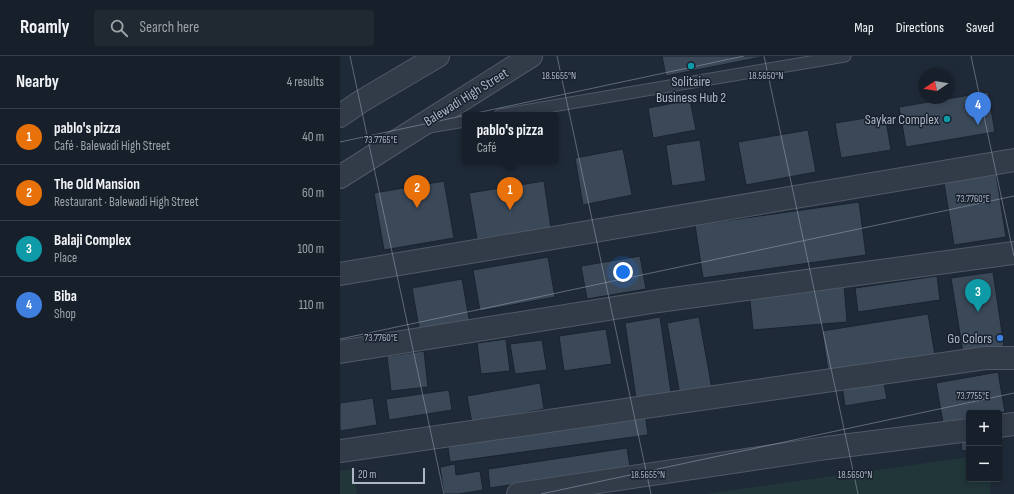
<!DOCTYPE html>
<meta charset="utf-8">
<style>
:root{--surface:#17202a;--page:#202832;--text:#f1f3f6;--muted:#9ea3a8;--line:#363e47;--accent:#79adfe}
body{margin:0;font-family:"Sofia Sans Condensed",sans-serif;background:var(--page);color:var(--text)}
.controls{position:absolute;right:12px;bottom:12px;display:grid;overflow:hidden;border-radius:4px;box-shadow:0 2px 6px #0003}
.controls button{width:36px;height:36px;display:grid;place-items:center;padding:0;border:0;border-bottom:1px solid var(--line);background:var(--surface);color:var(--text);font:20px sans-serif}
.compass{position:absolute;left:578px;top:12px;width:36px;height:36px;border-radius:50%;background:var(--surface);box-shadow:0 2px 6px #0003;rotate:258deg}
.scale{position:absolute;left:12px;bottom:10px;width:73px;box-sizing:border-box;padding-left:4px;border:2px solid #acb6c5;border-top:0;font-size:11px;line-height:14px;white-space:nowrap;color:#acb6c5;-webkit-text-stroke:3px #18212d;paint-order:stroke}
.you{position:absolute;left:283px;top:216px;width:14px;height:14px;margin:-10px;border:3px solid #fff;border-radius:50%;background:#1a73e8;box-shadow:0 0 0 6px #1a73e833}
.badge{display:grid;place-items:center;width:26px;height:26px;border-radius:50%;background:var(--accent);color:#fff;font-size:13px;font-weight:700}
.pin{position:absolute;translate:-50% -33px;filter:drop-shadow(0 1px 2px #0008)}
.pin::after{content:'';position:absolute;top:21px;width:14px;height:12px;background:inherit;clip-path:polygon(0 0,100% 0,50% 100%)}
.popup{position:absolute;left:122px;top:56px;width:96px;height:52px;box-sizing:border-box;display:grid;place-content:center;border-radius:4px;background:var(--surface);filter:drop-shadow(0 1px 3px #0005);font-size:13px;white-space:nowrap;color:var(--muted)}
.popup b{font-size:15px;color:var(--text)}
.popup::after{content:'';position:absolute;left:50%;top:100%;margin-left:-8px;border:8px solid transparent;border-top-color:var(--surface)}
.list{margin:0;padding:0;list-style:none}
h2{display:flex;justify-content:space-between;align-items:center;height:52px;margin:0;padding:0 16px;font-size:17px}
h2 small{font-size:13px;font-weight:400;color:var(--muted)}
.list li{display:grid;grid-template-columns:26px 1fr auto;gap:12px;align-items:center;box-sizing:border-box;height:56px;padding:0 16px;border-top:1px solid var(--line)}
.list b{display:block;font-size:15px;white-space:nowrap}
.list p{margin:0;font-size:13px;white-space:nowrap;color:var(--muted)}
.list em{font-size:13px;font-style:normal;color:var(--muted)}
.icon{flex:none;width:22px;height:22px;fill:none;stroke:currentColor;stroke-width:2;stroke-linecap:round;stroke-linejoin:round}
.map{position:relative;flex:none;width:674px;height:438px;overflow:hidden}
header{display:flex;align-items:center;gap:24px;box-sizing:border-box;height:56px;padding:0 20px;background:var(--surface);border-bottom:1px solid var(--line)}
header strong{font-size:19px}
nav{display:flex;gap:22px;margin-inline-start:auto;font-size:14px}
.search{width:280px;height:36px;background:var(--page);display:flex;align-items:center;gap:10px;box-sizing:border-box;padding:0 14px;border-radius:4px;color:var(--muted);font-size:15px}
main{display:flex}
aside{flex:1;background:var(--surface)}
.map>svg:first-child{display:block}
.green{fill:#213639}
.building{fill:#3a4858;stroke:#1a232f}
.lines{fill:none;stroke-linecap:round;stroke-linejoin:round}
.service-casing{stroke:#505966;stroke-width:13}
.minor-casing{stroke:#505966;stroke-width:24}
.tertiary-casing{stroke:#505966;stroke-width:24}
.service{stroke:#323c49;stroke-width:11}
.minor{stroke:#323c49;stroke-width:22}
.tertiary{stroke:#323c49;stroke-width:22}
.ticks{fill:none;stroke:#acb6c5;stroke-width:1;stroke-opacity:0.45}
.culture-dot{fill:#0f9aa8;stroke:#18212d;stroke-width:1.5}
.shop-dot{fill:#3f7fe0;stroke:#18212d;stroke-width:1.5}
.labels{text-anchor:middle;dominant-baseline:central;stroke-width:3;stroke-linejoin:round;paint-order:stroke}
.poi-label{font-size:14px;fill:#acb6c5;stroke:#18212d;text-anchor:end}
.street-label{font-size:14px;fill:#acb6c5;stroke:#18212d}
.ticks-label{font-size:10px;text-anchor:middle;fill:#acb6c5;stroke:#18212d;stroke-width:3;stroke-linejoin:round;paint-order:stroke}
</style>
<header>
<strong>Roamly</strong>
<div class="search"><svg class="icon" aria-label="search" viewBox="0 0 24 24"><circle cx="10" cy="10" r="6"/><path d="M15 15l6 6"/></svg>Search here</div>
<nav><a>Map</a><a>Directions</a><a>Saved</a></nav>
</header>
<main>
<aside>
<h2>Nearby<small>4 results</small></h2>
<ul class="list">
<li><span class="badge" style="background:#e8710a">1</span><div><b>pablo's pizza</b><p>Café · Balewadi High Street</p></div><em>40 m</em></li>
<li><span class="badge" style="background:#e8710a">2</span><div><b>The Old Mansion</b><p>Restaurant · Balewadi High Street</p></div><em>60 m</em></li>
<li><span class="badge" style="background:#0f9aa8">3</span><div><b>Balaji Complex</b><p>Place</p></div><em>100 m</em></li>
<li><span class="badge" style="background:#3f7fe0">4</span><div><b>Biba</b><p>Shop</p></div><em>110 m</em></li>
</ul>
</aside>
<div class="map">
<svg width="674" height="438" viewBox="0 0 674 438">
<rect width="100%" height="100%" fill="#1f2a38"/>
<path class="green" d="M 629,401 L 629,423 L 651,423 L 650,438 L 366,438 Z
M 12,413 L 17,438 L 0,438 L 0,415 Z"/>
<path class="building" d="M 322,0 L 427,0 L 326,20 Z
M 648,36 L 655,76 L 566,91 L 559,51 Z
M 350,44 L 356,74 L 313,82 L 308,52 Z
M 545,59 L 551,94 L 501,102 L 495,67 Z
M 468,74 L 476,116 L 406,129 L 398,86 Z
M 360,84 L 366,125 L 332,130 L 326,89 Z
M 283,93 L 292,139 L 243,149 L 235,102 Z
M 656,118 L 666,181 L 614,189 L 604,127 Z
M 104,125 L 114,182 L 44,194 L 34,137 Z
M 204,125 L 211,172 L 137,183 L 129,137 Z
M 519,146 L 526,199 L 363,222 L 355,169 Z
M 300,200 L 306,233 L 247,243 L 241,210 Z
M 208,201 L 215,241 L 140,255 L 133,214 Z
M 653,216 L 664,290 L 623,297 L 611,222 Z
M 597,220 L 600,244 L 518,256 L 515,232 Z
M 122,223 L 130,268 L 80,277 L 72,232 Z
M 504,227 L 507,266 L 413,274 L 409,235 Z
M 588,258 L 595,299 L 488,315 L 482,275 Z
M 320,261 L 331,337 L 296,342 L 285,267 Z
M 359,261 L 372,333 L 340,339 L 327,267 Z
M 266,273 L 272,308 L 224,315 L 219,280 Z
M 166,283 L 170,315 L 141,318 L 137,287 Z
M 202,284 L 207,314 L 175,318 L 170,288 Z
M 84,295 L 88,331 L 51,335 L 47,300 Z
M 658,316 L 665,356 L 656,357 L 629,357 L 629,362 L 603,367 L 596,327 Z
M 543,322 L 547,343 L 505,350 L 502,330 Z
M 200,327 L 204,353 L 132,367 L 127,340 Z
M 109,334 L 112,354 L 49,364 L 46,343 Z
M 33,342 L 37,369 L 0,375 L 0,347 Z
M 305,357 L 308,379 L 110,406 L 107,384 Z
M 621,383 L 629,383 L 629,394 L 622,395 Z
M 287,392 L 290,411 L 150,432 L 148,413 Z
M 115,408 L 116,419 L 140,415 L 143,434 L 119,438 L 104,438 L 100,411 Z"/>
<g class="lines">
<g class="service-casing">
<path id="service" d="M 160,59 L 505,0
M 89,71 L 125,65"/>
</g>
<g class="minor-casing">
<path id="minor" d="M 0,218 L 674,104
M 0,296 L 318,245 L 674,197
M 659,370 L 674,368
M 0,395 L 645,302 L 674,302
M 178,438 L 486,392 L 629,374"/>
</g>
<g class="tertiary-casing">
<path id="tertiary" d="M 0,60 L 20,46 L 98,0
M 0,121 L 191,0"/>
</g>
<use href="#service" class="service"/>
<use href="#minor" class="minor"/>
<use href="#tertiary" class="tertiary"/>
</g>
<path class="ticks" d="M 10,0 L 104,438M 217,0 L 311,438M 424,0 L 518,438M 631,0 L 674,200M 0,86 L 404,0M 0,283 L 674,140M 201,438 L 674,337"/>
<g class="culture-dot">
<circle cx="351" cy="10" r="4"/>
<circle cx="607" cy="63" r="4"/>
</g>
<circle class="shop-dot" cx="660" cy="282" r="4"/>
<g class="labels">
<g class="poi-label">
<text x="351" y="25" text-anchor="middle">Solitaire<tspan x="351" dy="16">Business Hub 2</tspan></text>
<text x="599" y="63">Saykar Complex</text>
<text x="652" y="282">Go Colors</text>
</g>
<g class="street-label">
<text transform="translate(126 41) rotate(-32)">Balewadi High Street</text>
</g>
</g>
<g class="ticks-label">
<text x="219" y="23">18.5655°N</text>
<text x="426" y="23">18.5650°N</text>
<text x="41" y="87">73.7765°E</text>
<text x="633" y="146">73.7760°E</text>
<text x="41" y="285">73.7760°E</text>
<text x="633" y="343">73.7755°E</text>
<text x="308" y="422">18.5655°N</text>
<text x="515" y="422">18.5650°N</text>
</g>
</svg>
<div class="controls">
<button>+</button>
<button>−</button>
</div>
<svg class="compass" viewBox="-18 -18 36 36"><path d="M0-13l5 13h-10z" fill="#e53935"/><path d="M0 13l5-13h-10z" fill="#9ea3a8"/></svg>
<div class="scale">20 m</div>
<div class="you"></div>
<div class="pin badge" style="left:170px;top:154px;background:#e8710a">1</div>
<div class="popup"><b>pablo's pizza</b>Café</div>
<div class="pin badge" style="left:77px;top:152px;background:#e8710a">2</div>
<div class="pin badge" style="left:638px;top:256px;background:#0f9aa8">3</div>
<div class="pin badge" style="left:638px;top:69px;background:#3f7fe0">4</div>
</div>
</main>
